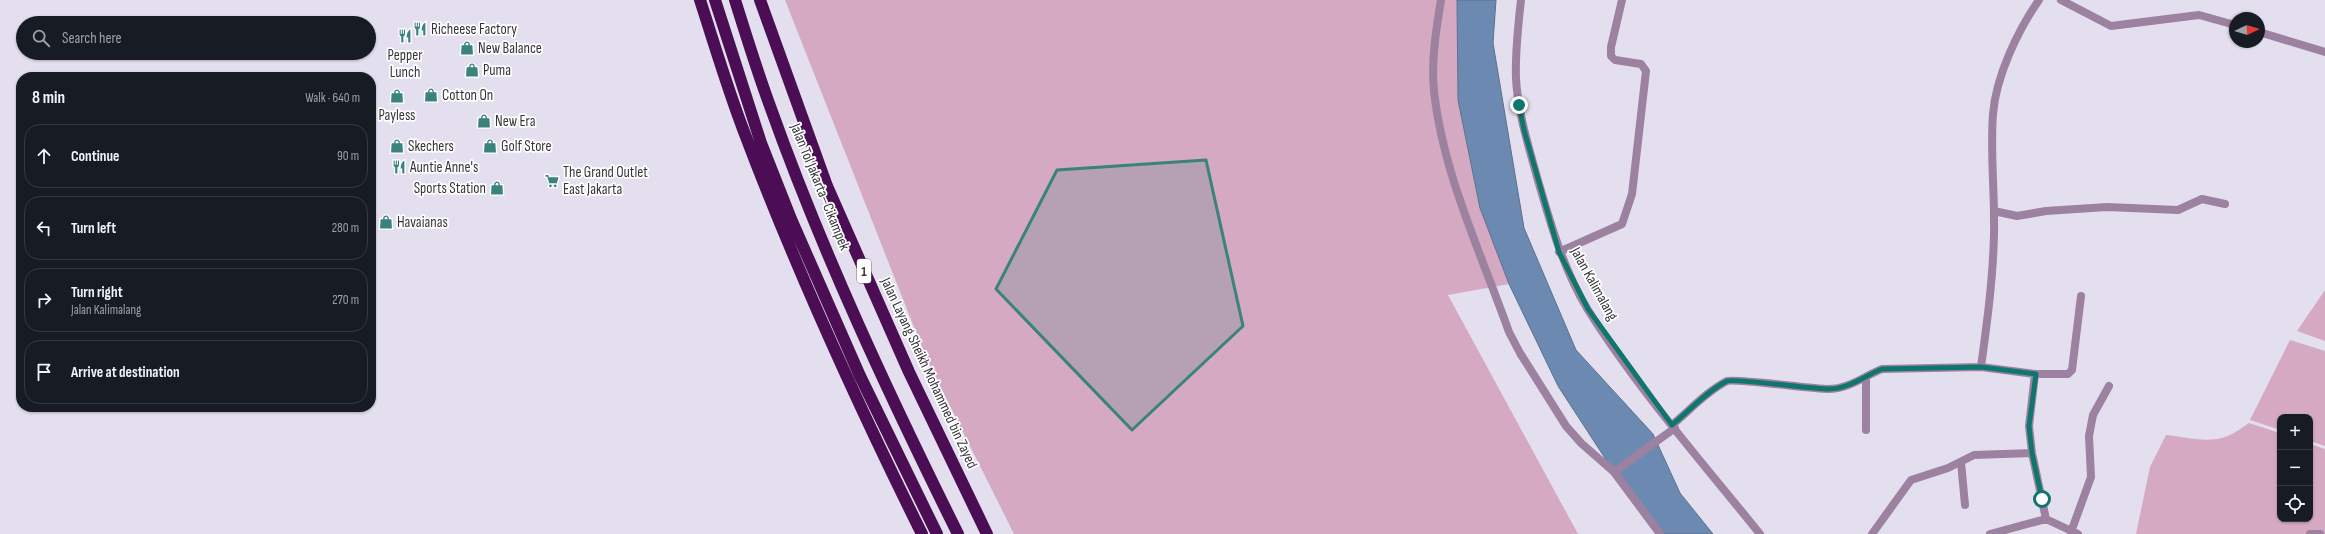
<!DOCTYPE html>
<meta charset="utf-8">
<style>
:root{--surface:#171b24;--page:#242831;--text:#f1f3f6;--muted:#9ea1a6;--line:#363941}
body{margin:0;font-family:"Sofia Sans Condensed",sans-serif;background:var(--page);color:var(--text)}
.controls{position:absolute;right:12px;bottom:12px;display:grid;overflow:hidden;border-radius:8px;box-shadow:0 1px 3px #0004}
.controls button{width:36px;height:36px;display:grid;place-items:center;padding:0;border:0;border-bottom:1px solid var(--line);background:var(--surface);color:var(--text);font:20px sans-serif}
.compass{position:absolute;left:2229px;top:12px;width:36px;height:36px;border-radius:50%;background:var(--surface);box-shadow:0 1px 3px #0004;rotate:86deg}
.stop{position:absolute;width:12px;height:12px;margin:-9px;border:3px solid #0f766e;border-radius:50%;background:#fff}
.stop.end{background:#0f766e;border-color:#fff;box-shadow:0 1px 4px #0008}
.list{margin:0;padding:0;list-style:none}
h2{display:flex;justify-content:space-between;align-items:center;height:52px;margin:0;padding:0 16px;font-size:17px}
h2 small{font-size:13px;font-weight:400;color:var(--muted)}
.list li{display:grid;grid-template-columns:26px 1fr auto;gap:12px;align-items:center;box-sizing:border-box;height:64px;margin:0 8px 8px;padding:0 8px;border:1px solid var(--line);border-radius:16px}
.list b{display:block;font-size:15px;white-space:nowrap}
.list p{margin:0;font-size:13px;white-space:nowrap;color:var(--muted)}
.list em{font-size:13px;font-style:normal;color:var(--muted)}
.icon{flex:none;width:22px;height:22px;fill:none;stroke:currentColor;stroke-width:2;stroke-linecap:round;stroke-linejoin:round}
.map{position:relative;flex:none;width:2325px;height:534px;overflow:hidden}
.search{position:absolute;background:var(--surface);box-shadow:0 1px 3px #0004;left:16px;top:16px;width:360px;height:44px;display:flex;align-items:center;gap:10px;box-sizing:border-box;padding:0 14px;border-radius:22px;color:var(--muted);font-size:15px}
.panel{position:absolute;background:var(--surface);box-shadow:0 1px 3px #0004;left:16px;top:72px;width:360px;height:340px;border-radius:16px}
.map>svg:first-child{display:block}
.green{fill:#d4a9c1}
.water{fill:#6c8ab1;stroke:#5c718e}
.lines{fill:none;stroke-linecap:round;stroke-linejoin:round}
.minor{stroke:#9d81a1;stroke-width:8}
.motorway{stroke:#4b0e55;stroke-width:12}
.route{stroke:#0f766e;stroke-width:5}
.marked{fill:#3a827c;fill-opacity:0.2;stroke:#3a827c;stroke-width:3;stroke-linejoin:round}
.labels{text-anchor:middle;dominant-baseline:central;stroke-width:3.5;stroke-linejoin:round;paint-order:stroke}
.shield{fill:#fff;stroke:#747276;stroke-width:1}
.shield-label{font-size:14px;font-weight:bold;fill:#38363c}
.poi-label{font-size:15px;fill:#38363c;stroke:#fff;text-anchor:start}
.street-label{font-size:15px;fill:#38363c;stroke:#fff}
</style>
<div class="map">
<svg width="2325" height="534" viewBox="0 0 2325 534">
<rect width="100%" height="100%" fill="#e4dfef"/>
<path class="green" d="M 785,0 L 1457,0 L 1458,100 L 1480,208 L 1509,284 L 1448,295 L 1578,534 L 1014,534 L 927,360 Z
M 2325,290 L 2325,341 L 2297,331 Z
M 2290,340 L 2325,351 L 2325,446 L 2310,441 L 2310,417 L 2280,417 L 2280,430 L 2250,420 Z
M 2249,423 L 2280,433 L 2280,519 L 2310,519 L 2310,444 L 2325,449 L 2325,534 L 2136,534 L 2150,467 L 2166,435 C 2186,437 2208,444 2228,436 C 2235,433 2243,427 2249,423 Z"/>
<path class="water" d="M 1457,0 L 1496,0 L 1493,43 L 1524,228 L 1576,350 L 1653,434 L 1680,493 L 1713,534 L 1660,534 L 1614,472 L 1558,386 L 1509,284 L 1480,208 L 1458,100 Z"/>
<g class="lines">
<path class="minor" d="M 1441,0 C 1436,30 1431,61 1434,91 C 1443,174 1481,253 1509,332 L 1520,353 L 1566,426 L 1581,443 L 1614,472 L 1660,534
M 1521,0 C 1518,26 1515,52 1516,79 C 1518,113 1528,144 1537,177 C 1550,222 1563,269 1588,310 C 1637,388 1702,462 1760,534
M 2061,0 L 2111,26 L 2199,15 L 2235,25
M 2259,32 L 2325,52
M 1994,211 L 2017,216 L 2046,211 L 2107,207 L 2178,210 L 2202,199 L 2225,204
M 1559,252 L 1622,224 L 1632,194 L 1646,71 L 1641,64 L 1615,60 L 1611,56 L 1611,47 L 1622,0
M 1981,367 C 1987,323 1993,279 1994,234 C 1995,194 1990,154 1993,114 C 1996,76 2018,30 2039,0
M 2035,374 L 2068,374 L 2072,370 L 2081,296
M 1672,425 C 1689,411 1707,391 1727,381 C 1734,378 1812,389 1828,389 C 1849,389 1864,376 1882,369 L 1981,367 L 2035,374 L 2029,426 L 2032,453 L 2046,519 L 2078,534
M 1866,430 L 1866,378
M 1961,462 L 1965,505
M 1614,472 L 1675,428
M 2071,532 L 2091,477 L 2089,436 L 2093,415 L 2109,386
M 1872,534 L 1911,480 L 1948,468 L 1974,455 L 2032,453
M 1990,534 L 2046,519
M 2310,534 L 2320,534"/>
<path class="motorway" d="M 700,0 C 714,43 727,87 743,129 C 795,267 856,401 922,534
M 715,0 L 761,143 L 791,219 L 860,376 L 937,534
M 735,0 C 746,35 757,71 770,106 C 822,252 889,395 958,534
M 760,0 L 827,186 L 909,372 L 987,534"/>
</g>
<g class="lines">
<path class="route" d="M 1519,105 L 1524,130 L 1559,252 L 1588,309 L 1672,425 C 1689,411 1707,391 1727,381 C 1734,378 1812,389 1828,389 C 1849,389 1864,376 1882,369 L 1981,367 L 2036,374 L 2029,426 L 2032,453 L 2042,499"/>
</g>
<path class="marked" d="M 1206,160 L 1243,326 L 1132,430 L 996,289 L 1057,170 Z"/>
<defs>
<g id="restaurant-bare" transform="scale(1.08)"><path d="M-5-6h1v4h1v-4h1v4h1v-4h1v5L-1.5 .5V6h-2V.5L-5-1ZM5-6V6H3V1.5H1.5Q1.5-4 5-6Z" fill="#3a827c" stroke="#fff" stroke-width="2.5" paint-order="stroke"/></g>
<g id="shop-bare" transform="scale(1.08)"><path d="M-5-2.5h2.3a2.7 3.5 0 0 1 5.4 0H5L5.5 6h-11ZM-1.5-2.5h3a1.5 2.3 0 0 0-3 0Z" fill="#3a827c" stroke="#fff" stroke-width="2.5" paint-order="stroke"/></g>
<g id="supermarket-bare" transform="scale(1.08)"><path d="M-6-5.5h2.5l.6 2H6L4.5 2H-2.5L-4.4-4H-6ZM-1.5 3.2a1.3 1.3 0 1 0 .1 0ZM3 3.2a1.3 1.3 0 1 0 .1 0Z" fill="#3a827c" stroke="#fff" stroke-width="2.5" paint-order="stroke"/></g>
</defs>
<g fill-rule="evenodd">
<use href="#restaurant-bare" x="420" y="29"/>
<use href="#restaurant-bare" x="405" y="36"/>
<use href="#shop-bare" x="467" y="48"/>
<use href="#shop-bare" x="472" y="70"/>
<use href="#shop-bare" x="431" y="95"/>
<use href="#shop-bare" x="397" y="96"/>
<use href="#shop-bare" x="484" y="121"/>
<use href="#shop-bare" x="397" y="146"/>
<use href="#shop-bare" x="490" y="146"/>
<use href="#restaurant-bare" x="399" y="167"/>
<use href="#supermarket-bare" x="552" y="181"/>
<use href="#shop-bare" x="497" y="188"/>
<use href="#shop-bare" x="386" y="222"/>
</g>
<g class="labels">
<rect class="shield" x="857" y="259" width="14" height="24" rx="3"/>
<g class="shield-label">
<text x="864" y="271">1</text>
</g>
<g class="poi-label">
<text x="431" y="29">Richeese Factory</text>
<text x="478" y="48">New Balance</text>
<text x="405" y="55" text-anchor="middle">Pepper<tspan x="405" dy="17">Lunch</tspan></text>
<text x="483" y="70">Puma</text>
<text x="442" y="95">Cotton On</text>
<text x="397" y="115" text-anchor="middle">Payless</text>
<text x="495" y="121">New Era</text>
<text x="408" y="146">Skechers</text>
<text x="501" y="146">Golf Store</text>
<text x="410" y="167">Auntie Anne's</text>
<text x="563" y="172">The Grand Outlet<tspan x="563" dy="17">East Jakarta</tspan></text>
<text x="486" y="188" text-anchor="end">Sports Station</text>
<text x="397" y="222">Havaianas</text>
</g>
<g class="street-label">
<text transform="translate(820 187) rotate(68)">Jalan Tol Jakarta–Cikampek</text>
<text transform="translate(1594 284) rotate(61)">Jalan Kalimalang</text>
<text transform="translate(929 373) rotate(65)">Jalan Layang Sheikh Mohammed bin Zayed</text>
</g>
</g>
</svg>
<div class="controls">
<button>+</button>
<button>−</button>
<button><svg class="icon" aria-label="locate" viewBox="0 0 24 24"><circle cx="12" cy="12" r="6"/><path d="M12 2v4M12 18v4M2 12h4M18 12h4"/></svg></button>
</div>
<svg class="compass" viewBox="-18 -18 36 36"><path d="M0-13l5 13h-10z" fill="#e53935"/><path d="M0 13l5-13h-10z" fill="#9ea1a6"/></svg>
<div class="stop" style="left:2042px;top:499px"></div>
<div class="stop end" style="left:1519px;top:105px"></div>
<div class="search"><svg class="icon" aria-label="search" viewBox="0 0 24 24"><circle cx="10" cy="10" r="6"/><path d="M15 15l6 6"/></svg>Search here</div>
<section class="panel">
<h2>8 min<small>Walk · 640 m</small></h2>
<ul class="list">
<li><svg class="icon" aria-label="ahead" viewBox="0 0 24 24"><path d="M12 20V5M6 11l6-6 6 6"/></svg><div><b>Continue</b></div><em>90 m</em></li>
<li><svg class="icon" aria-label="left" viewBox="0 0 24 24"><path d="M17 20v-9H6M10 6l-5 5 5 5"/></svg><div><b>Turn left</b></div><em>280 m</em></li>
<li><svg class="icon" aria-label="right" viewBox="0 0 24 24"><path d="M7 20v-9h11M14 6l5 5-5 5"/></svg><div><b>Turn right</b><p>Jalan Kalimalang</p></div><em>270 m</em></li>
<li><svg class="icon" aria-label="arrive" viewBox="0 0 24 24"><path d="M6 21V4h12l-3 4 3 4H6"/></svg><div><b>Arrive at destination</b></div></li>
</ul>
</section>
</div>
